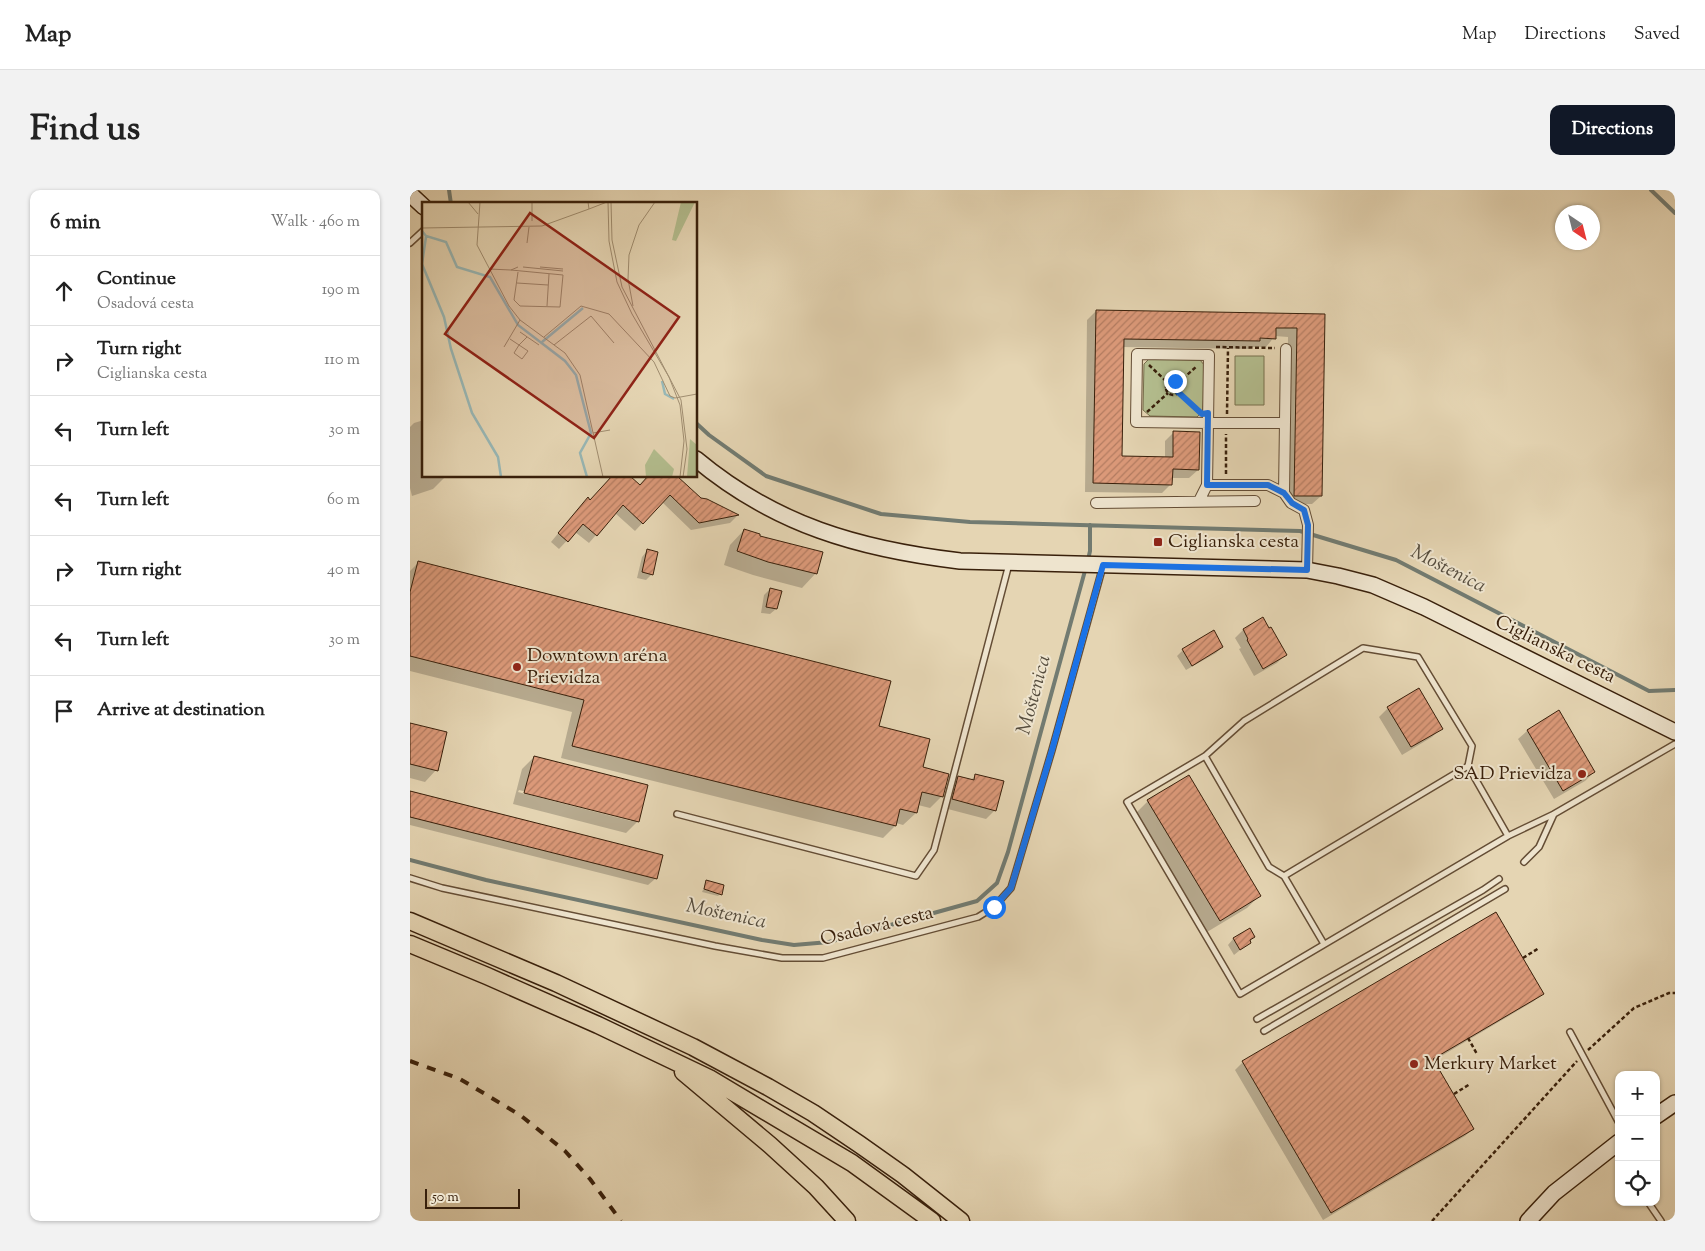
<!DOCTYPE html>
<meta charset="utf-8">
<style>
:root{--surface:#fff;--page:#f2f2f2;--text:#222;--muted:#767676;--line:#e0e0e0;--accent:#111827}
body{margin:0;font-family:"Sorts Mill Goudy",serif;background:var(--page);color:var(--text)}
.controls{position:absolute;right:15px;bottom:15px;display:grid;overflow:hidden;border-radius:10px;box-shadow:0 1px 4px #0004}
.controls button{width:45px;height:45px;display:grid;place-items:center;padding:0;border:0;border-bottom:1px solid var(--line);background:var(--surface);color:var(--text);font:25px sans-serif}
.compass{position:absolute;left:1145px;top:15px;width:45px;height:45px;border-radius:50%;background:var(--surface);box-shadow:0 1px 4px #0004;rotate:145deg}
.scale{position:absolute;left:15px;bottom:12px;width:95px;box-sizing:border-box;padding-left:5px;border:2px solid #39200b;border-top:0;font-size:14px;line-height:18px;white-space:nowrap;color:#39200b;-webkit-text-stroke:4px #eee4ce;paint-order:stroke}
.stop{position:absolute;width:15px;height:15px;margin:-11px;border:4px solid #1a73e8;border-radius:50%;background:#fff}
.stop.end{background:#1a73e8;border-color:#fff;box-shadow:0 1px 5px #0008}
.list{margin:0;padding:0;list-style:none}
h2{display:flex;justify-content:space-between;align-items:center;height:65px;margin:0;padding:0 20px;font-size:21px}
h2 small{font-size:16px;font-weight:400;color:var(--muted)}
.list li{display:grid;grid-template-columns:32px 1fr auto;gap:15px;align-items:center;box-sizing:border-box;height:70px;padding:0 20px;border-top:1px solid var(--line)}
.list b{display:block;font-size:19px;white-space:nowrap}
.list p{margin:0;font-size:16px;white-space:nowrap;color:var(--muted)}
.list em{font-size:16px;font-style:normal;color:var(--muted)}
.icon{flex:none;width:28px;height:28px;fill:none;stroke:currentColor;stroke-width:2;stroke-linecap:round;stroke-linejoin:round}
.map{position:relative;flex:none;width:1265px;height:1031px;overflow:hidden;border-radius:10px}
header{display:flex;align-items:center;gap:30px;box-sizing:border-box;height:70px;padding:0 25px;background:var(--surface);border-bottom:1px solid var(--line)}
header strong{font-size:24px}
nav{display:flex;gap:28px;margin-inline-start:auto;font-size:18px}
.intro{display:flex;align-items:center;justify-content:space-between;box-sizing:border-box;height:120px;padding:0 30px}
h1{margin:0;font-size:35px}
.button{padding:12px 22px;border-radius:10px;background:var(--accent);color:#fff;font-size:18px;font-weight:700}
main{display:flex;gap:30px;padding:0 30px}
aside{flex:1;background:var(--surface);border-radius:10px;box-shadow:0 1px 4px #0004}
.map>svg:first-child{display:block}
.green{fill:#b3bd8e;stroke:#766e4c}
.shadow{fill:#0003;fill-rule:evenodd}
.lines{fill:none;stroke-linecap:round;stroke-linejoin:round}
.stream{stroke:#727b71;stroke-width:4}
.building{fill:url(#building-hatch);stroke:#39200b}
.lane-casing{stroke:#644d35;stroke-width:8}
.street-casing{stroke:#644d35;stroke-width:12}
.secondary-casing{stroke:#39200b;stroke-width:18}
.primary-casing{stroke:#39200b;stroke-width:19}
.path{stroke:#39200b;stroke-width:2.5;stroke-dasharray:4 2.5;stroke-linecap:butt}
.lane{stroke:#eee4ce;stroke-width:5}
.street{stroke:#eee4ce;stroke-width:10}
.secondary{stroke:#eee4ce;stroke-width:15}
.primary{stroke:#e5d5b3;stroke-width:16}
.rail{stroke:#39200b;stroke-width:4;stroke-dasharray:9 9;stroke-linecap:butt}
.route{stroke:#1a73e8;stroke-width:6}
.poi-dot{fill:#8f2418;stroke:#eee4ce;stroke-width:2}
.labels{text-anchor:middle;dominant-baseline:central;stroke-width:4;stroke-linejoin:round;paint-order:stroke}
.poi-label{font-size:19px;fill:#39200b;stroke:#eee4ce;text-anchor:start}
.street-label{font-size:19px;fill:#39200b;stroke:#eee4ce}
.water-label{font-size:20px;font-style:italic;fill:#564d3e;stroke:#eee4ce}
.inset-river{fill:none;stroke:#98b7b5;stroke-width:2.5}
.inset-road{fill:none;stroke:#a08d70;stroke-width:1}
.view{fill:#8f2418;fill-opacity:0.15;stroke:#8f2418;stroke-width:2.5}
.inset-edge{fill:none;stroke:#39200b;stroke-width:2.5}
</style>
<header>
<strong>Map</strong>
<nav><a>Map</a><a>Directions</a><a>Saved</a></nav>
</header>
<div class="intro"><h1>Find us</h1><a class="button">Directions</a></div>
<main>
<aside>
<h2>6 min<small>Walk · 460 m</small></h2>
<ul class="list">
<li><svg class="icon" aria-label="ahead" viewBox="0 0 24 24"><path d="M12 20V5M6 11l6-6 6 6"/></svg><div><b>Continue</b><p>Osadová cesta</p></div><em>190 m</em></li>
<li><svg class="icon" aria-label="right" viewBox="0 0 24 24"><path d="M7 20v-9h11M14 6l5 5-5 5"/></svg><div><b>Turn right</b><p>Ciglianska cesta</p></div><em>110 m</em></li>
<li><svg class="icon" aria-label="left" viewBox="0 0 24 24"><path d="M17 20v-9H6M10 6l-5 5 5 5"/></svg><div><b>Turn left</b></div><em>30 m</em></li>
<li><svg class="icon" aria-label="left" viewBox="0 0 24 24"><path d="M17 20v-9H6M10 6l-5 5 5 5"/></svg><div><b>Turn left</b></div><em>60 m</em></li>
<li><svg class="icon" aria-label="right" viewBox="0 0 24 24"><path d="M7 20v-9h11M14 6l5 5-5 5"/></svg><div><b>Turn right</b></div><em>40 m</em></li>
<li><svg class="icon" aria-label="left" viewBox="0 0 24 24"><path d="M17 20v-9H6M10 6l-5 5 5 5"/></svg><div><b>Turn left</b></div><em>30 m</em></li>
<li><svg class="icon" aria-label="arrive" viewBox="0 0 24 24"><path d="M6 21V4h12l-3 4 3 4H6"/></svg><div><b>Arrive at destination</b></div></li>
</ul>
</aside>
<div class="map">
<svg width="1265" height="1031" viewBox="0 0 1265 1031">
<defs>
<pattern id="building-hatch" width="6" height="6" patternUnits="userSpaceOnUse" patternTransform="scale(1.25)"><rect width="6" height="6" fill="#db9979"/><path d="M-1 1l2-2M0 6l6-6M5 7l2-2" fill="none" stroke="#b37c61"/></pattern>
</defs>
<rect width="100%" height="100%" fill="#e5d5b3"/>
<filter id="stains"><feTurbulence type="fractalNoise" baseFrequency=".004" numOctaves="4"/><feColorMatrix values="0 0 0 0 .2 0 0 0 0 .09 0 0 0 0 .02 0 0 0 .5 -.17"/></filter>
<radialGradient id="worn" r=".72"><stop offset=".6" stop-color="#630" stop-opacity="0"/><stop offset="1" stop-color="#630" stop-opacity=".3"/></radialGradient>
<path class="green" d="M 825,166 L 854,166 L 854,215 L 825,215 Z
M 739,169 L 790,170 L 795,176 L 793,221 L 787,227 L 740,226 L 733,220 L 734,174 Z"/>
<path class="shadow" d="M 686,121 L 914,125 L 911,306 L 902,314 L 876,314 L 878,147 L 865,146 L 856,157 L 842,157 L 840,159 L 712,157 L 710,267 L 755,268 L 755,251 L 764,242 L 788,280 L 779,288 L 761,288 L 761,294 L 752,303 L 675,302 L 677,130 Z
M 14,230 L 14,286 L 36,286 L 23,299 L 2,306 L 0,298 L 0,237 L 4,233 Z
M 229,297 L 297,310 L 327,326 L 320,333 L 281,340 L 252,312 L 225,341 L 205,323 L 179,353 L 165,342 L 149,359 L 141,352 L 170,317 L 180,311 Z
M 334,340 L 406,383 L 392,398 L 343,385 L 314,375 L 320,355 Z
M 237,361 L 242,384 L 236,390 L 227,388 L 232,367 Z
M 8,373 L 468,537 L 512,578 L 532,606 L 520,618 L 508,615 L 506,623 L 493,635 L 486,633 L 485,636 L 473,648 L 151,568 L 162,522 L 0,481 L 0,381 Z
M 360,399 L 366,419 L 360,424 L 351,423 L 354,405 Z
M 852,429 L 875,465 L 867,473 L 844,486 L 829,459 L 831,458 L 825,448 L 833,440 Z
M 812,457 L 806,463 L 776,480 L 767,466 L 773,460 Z
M 978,518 L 1031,538 L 1022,547 L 992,565 L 969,527 Z
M 1148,522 L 1184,582 L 1175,591 L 1144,609 L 1108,549 L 1117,541 Z
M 0,534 L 26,580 L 15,592 L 0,588 Z
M 124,567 L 228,631 L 216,643 L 103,614 L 112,579 ZM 109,600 L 221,628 L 221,631 L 108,602 Z
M 565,586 L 585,620 L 576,629 L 534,618 L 539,596 L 548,587 L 561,590 Z
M 0,602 L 245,689 L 238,695 L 0,635 Z
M 738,611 L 849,706 L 837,718 L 797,742 L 726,623 Z
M 297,691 L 310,704 L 308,706 L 292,702 Z
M 839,740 L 843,747 L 839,751 L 840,752 L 824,765 L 818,755 L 823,749 Z
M 1132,804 L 1124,811 L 1023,871 L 1063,939 L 1055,946 L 913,1030 L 825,880 L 833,872 Z"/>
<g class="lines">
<path class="stream" d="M 39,0 L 41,14
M 1241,0 L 1265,23
M 286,233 L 299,245 L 356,286 L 471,324 L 560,332 L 890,341 L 986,370 L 1239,501 L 1265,500
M 678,370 L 680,361 L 680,335
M 0,670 L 76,690 L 352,750 L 384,755 L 419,752 L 567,711 L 587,693 L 598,662 L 676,377"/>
</g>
<path class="building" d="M 686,120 L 915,124 L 912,306 L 884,306 L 887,138 L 866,138 L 866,149 L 850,148 L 850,151 L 714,149 L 712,266 L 763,267 L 763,241 L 790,242 L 789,280 L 763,279 L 762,295 L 683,293 Z
M 202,286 L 220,286 L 230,295 L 238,286 L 267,286 L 291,308 L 297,309 L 329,325 L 289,333 L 260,305 L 233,334 L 213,315 L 187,346 L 173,334 L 158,352 L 148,343 L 178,307 L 180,310 Z
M 334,339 L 350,344 L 350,346 L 413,362 L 407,384 L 358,372 L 327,361 Z
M 237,359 L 248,362 L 243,385 L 232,382 Z
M 8,371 L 481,491 L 469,536 L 520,549 L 513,577 L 539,584 L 533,607 L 512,602 L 507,623 L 490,619 L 486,636 L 162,556 L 174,510 L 0,466 L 0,402 Z
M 360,398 L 372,401 L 367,419 L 356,417 Z
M 853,427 L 859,438 L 861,437 L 877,465 L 853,479 L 837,450 L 838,449 L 833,439 Z
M 804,440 L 813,457 L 782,476 L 772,459 Z
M 1009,498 L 1033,539 L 1001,557 L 977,517 Z
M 1149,520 L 1185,582 L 1153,601 L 1117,540 Z
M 0,533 L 37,542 L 28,581 L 0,574 Z
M 124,566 L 238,595 L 229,632 L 114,603 Z
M 565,584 L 594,591 L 586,621 L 542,609 L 548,586 L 564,590 Z
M 779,585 L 851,706 L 810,731 L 737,610 Z
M 0,601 L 253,665 L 247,689 L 0,627 Z
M 296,690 L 314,695 L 312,705 L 294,699 Z
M 1086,722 L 1134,804 L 1023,869 L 1064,939 L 921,1023 L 832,871 Z
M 840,738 L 845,747 L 840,750 L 841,753 L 830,760 L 823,748 Z"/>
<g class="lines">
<g class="lane-casing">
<path id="lane" d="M 0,53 L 14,40
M 795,566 L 859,677 L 874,686 L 914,754
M 267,624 L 506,686 L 524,660 L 599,374
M 1098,646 L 1058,576 L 1062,556 L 1008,467 L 953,458 L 834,531 L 795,566 L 717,612 L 830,804 L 1098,646 L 1144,624
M 1114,672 L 1129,657 L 1144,624 L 1265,554
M 874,686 L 1058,576
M 0,688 L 32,698 L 305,756 L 372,768 L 413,768 L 568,727 L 584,717 L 601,698 L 642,560 L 693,376
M 847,829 L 1073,700 L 1089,689
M 854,841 L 1095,699
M 1160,842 L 1209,933
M 1238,1012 L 1251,1031"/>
</g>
<g class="street-casing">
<path id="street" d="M 876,159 L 874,303 L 881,313 L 894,320 L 898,335 L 897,380
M 797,295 L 858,295 L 874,303
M 789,311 L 797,295 L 798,233 L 726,232 L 727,164 L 799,165 L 798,233 L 875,233
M 686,313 L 845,311"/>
</g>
<g class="secondary-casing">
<path id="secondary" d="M 0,4 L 14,17
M 286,269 C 365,335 449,359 550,371 L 897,380 L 928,386 L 963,395 L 1014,417 L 1265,542
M 1246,926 L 1265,913
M 1118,1031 L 1144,1003 L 1209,952"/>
</g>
<g class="primary-casing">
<path id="primary" d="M 0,731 L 146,793 L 283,857 L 358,897 L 403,923 L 449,954 L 493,985 L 551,1031
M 0,754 L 77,786 L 188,835 L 299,888 L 442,973 L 522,1031
M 273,882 L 360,955 L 406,997 L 437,1031"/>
</g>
<path class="path" d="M 806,157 L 865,158
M 739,175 L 758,193
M756 198a7 7 0 1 1 14 0a7 7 0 1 1-14 0Z
M 768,193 L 787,176
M 768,202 L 787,220
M 737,222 L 758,203
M 817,224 L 818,158
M 816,284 L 816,244
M 1113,768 L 1129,758
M 1058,848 L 1067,864
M 1178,860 L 1224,818 L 1259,803 L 1265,803
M 1044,904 L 1060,894
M 1022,1031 L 1167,871"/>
<use href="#lane" class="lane"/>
<use href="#street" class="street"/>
<use href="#secondary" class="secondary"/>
<use href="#primary" class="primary"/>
<path class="rail" d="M 0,871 L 50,889 L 110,925 L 155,961 L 180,989 L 211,1031"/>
</g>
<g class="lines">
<path class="route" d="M 584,717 L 601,698 L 642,560 L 693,375 L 897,380 L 898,335 L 894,320 L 882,313 L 874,303 L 858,295 L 797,295 L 798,223 L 792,224 L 768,202 L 770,196 L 765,191"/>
</g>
<g class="poi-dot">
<rect x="743" y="347" width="10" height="10" rx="2.5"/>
<circle cx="107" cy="477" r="5"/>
<circle cx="1172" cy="584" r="5"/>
<circle cx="1004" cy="874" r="5"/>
</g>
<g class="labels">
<g class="poi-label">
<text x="758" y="352">Ciglianska cesta</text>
<text x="117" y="466">Downtown aréna<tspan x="117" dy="22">Prievidza</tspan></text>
<text x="1162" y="584" text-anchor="end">SAD Prievidza</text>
<text x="1014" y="874">Merkury Market</text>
</g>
<g class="street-label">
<text transform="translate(1145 460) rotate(26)">Ciglianska cesta</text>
<text transform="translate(467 737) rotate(-14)">Osadová cesta</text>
</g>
<g class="water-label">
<text transform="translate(1038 380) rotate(27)">Moštenica</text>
<text transform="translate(625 505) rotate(-75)">Moštenica</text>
<text transform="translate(316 725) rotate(12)">Moštenica</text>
</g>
</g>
<g transform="translate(12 12)">
<rect width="275" height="275" fill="#e5d5b3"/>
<path d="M 259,0 L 273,0 L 254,39 L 250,38 ZM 232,247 L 252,267 L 250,275 L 224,275 L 223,263 Z" fill="#b3bd8e"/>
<path d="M 268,237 L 275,243 L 275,275 L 265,275 Z" fill="#b3bd8e"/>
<path class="inset-river" d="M 0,29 L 4,34 L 24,40 L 35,65 L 68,75 L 96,123 L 143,159 L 154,173 L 169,231 L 158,251 L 165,275M 4,35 L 0,62 L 22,115 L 29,147 L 50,211 L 76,255 L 79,275M 120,140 L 161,106M 240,179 L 243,192 L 252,197"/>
<path class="inset-road" d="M 46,0 L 56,12M 58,0 L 55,43 L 87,104 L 98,118 L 143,151 L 158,173 L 181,275M 110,0 L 110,19M 166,0 L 167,7 L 185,0M 186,0 L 187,39 L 195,80 L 210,112 L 247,175 L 258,203 L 262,239 L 258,275M 189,0 L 190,38 L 200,85 L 259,198 L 265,247 L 261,275M 0,26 L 120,24 L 167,7M 105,41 L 107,25M 101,65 L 141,69M 118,65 L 141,67M 67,67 L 89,68 L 96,65M 89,68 L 141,73 L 138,105 L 98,104 L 92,98 L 96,70M 95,81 L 126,83M 125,104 L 127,72M 211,104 L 206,77 L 207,53 L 217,23 L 233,0M 98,130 L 117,143M 122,135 L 159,104 L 187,112 L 232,160 L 248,194 L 253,196 L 275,192M 88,137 L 97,143 L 92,151 L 100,157 L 106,149 L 97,143 L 105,135M 132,143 L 169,114 L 192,141M 82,145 L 98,118M 171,231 L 188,228"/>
<path class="view" d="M 108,11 L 257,115 L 172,236 L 23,132 Z"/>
<rect width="275" height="275" class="inset-edge"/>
</g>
<rect width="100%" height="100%" filter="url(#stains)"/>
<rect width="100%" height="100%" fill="url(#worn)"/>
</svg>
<div class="controls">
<button>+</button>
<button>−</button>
<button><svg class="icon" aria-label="locate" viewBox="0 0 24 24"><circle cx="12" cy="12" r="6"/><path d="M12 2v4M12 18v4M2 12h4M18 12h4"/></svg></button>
</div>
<svg class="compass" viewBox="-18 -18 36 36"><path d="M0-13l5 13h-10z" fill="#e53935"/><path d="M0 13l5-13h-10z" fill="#767676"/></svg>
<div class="scale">50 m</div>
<div class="stop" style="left:584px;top:717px"></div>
<div class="stop end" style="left:765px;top:191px"></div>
</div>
</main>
